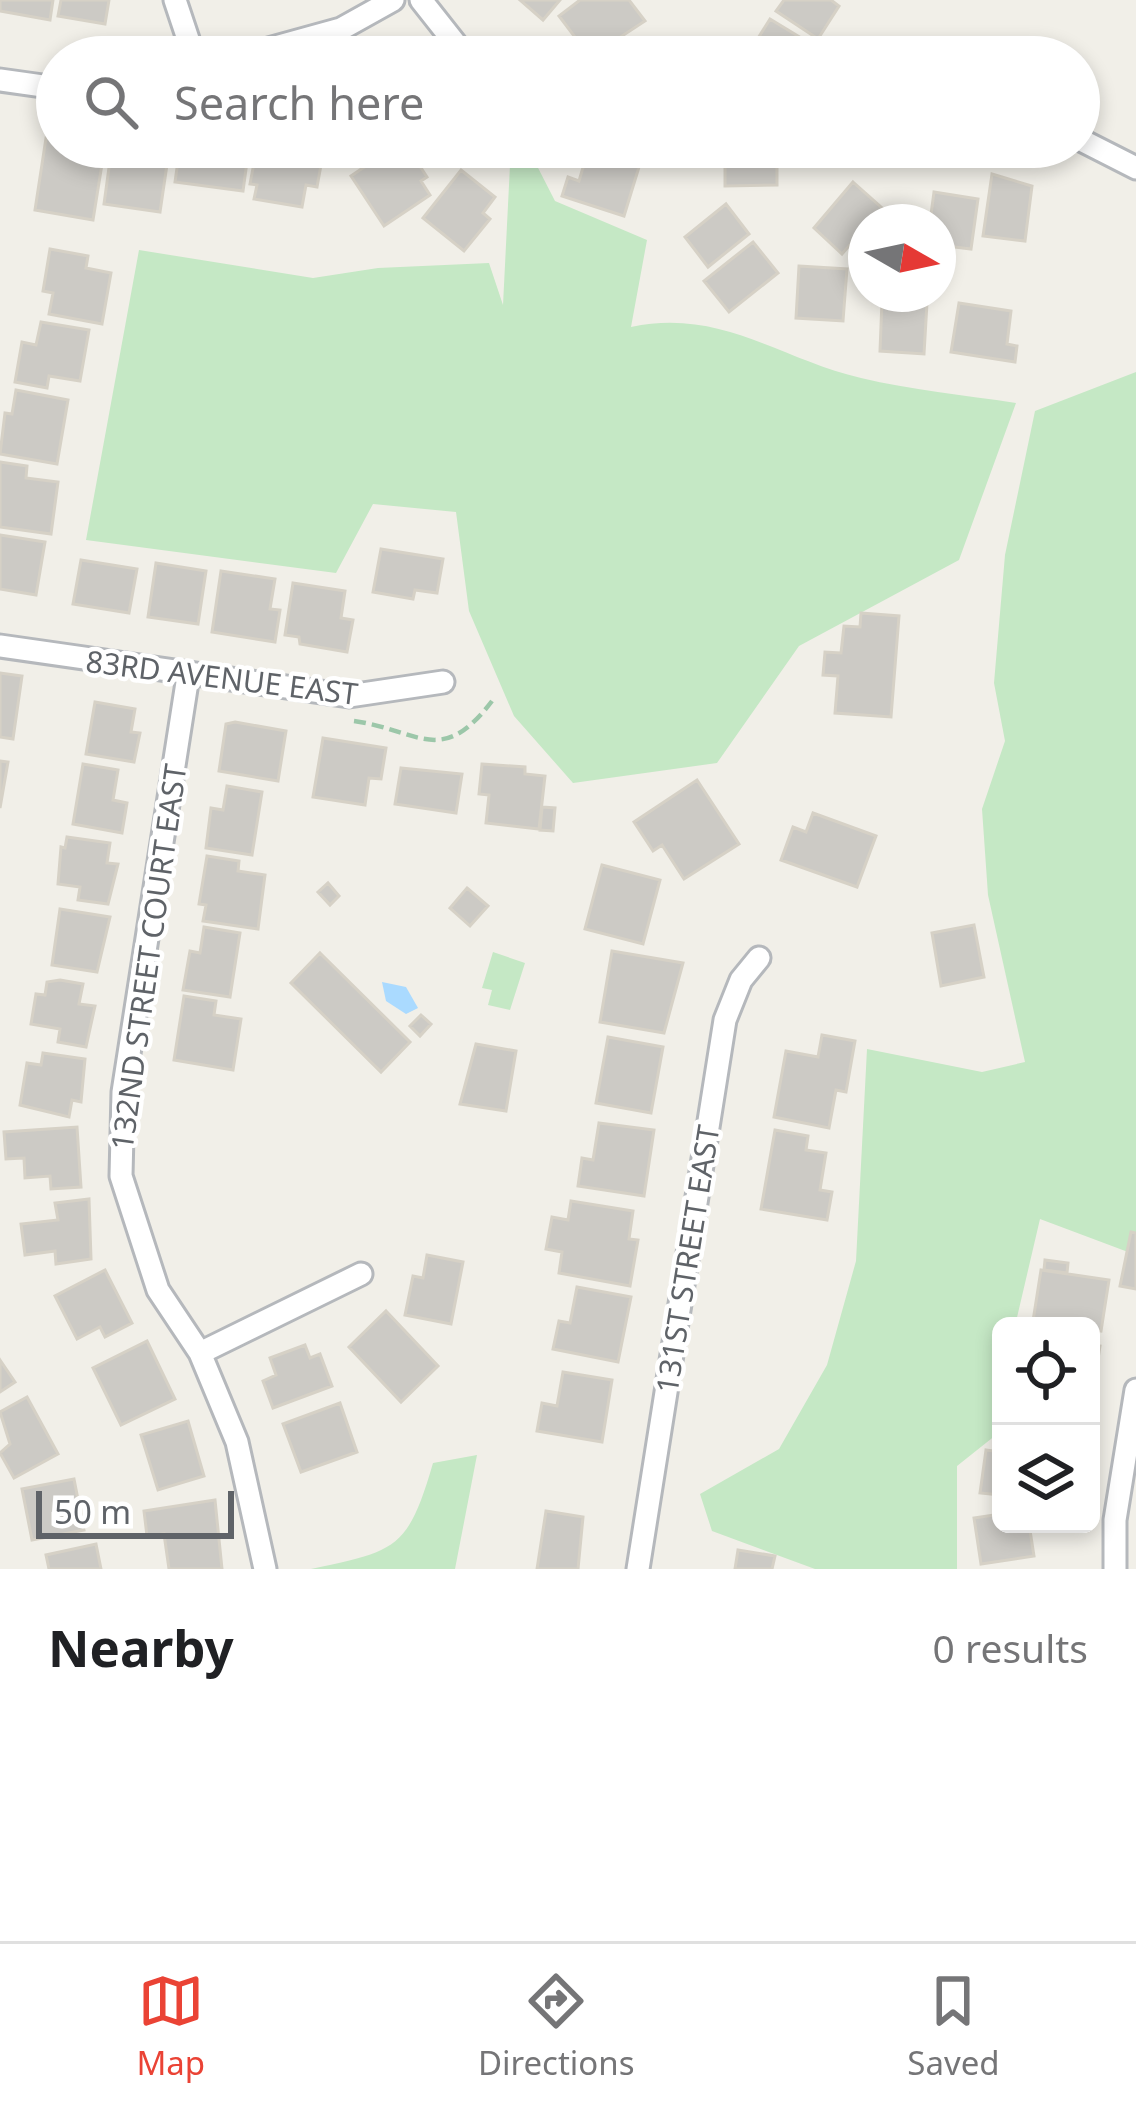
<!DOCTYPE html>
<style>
:root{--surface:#fff;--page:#f6f6f6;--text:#202124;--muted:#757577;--line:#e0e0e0;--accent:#ea4335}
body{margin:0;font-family:"Noto Sans",sans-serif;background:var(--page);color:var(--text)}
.controls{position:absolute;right:36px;bottom:36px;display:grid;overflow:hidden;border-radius:18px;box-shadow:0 6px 18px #0003}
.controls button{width:108px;height:108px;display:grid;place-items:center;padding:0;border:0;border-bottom:3px solid var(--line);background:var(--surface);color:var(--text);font:60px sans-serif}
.compass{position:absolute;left:848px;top:204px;width:108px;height:108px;border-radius:50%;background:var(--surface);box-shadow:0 6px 18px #0003;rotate:99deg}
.scale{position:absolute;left:36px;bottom:30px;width:198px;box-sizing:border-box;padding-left:12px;border:6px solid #5f6368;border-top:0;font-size:33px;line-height:42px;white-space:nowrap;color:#5f6368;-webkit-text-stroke:9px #fff;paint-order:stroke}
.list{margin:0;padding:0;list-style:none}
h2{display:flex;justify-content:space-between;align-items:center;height:156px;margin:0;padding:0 48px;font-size:51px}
h2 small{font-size:39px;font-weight:400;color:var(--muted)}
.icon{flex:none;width:66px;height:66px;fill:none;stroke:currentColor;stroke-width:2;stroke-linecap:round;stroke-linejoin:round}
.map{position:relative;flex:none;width:1136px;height:1569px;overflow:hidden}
.search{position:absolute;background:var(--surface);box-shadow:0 6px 18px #0003;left:36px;right:36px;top:36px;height:132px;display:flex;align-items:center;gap:30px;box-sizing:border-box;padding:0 42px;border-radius:66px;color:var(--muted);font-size:45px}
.sheet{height:372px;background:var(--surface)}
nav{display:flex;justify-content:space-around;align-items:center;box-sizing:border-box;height:168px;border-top:3px solid var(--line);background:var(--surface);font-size:33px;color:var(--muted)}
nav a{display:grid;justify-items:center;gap:6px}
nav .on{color:var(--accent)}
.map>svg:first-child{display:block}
.green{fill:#c5e8c5}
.water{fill:#aadaff}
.building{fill:#cccac5;stroke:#d6d1c6;stroke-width:3}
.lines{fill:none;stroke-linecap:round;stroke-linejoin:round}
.street-casing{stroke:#b5b8bc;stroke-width:27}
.path{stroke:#9cc7a9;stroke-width:4.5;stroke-dasharray:12 6;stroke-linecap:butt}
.street{stroke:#fff;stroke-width:21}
.labels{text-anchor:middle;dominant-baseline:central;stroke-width:9;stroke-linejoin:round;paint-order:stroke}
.street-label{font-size:30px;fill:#5f6368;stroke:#fff}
</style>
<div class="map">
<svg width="1136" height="1569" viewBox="0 0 1136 1569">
<rect width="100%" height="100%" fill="#f1efe8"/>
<path class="green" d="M 534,160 L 555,201 L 647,240 L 631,327 C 721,308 779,359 861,378 C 911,390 964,395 1016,403 L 959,560 L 799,646 L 717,763 L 573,783 L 514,716 L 469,611 L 456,512 L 373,504 L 336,573 L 86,540 L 139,250 L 313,278 L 378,268 L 489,263 L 503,305 L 510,165 Z
M 1136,372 L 1136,1255 L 1040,1219 L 1015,1326 L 1001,1326 L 1001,1431 L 957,1466 L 957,1569 L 815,1569 L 712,1531 L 700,1494 L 779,1449 L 827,1365 L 856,1261 L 867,1049 L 982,1072 L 1025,1062 L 988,895 L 982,809 L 1005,741 L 994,683 L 1005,555 L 1035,411 Z
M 493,952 L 525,963 L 510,1010 L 488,1005 L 492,990 L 482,988 Z
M 477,1455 L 455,1569 L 311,1569 C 397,1551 408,1549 433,1463 Z"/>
<path class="water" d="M 382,982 L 406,987 L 418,1008 L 406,1014 L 386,1001 Z"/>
<path class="building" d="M 0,0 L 53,0 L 50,20 L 0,11 Z
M 61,0 L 109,0 L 105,24 L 58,16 Z
M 520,0 L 560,0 L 543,20 Z
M 580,0 L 629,0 L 645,21 L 590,57 L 559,16 Z
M 784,0 L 831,0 L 839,6 L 818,39 L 776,11 Z
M 770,19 L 816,47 L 810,57 L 760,57 L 750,51 Z
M 46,138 L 57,140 L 57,147 L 90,147 L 88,162 L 102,164 L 93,220 L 35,210 Z
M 121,147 L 169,151 L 160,212 L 104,204 L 111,153 L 120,154 Z
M 180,147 L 249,147 L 243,191 L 175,182 Z
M 257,147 L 323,154 L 317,187 L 306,185 L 302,207 L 254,199 L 257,185 L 250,184 Z
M 394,147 L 417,147 L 420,152 L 414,157 L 427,177 L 421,181 L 430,195 L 384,226 L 351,176 Z
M 589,147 L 623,148 L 619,161 L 639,167 L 624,216 L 562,196 L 568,177 L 579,181 Z
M 725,148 L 777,148 L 777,185 L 725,186 Z
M 461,170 L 495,197 L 483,213 L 490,219 L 464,251 L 423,218 Z
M 992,174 L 1032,186 L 1025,241 L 983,236 Z
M 853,182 L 882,208 L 842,254 L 814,228 Z
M 934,192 L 978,199 L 971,249 L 938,245 L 938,222 L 930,222 Z
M 726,204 L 749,234 L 708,267 L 685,237 Z
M 753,242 L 778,273 L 729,312 L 704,281 Z
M 50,249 L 88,256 L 86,268 L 111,273 L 102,324 L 49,314 L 53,293 L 43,291 Z
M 799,266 L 847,269 L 843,321 L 796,318 Z
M 882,301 L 927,303 L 924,354 L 880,351 Z
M 959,303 L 1011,311 L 1007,344 L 1017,346 L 1015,362 L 951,352 Z
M 41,322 L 89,330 L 80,381 L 49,376 L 47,388 L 15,382 L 22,342 L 36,345 Z
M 16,390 L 68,400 L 57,464 L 0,454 L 5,413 L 12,414 Z
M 0,462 L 27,466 L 26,478 L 58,482 L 51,534 L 0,527 Z
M 0,535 L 45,542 L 36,595 L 0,589 Z
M 381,549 L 443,559 L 437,593 L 415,590 L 413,599 L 373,592 Z
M 81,560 L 137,569 L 129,613 L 73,604 Z
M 156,563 L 206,571 L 198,624 L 148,617 Z
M 221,571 L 275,579 L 270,609 L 280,610 L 275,642 L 212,632 Z
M 293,583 L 345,591 L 341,618 L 353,620 L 347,652 L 300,644 L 299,637 L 285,635 Z
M 861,613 L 899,616 L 891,717 L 835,713 L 838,676 L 823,675 L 825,652 L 841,653 L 844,626 L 860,627 Z
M 0,673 L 22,676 L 13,739 L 0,737 Z
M 95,702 L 135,709 L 131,732 L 140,733 L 134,762 L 86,754 Z
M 235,722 L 286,731 L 278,781 L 219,771 L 226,724 Z
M 323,738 L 386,748 L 381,779 L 369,778 L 365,805 L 313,797 Z
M 0,761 L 8,762 L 0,808 Z
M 83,764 L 118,770 L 113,800 L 127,803 L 122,833 L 73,824 Z
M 482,764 L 525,767 L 525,774 L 545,776 L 539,829 L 486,823 L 489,795 L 479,794 Z
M 401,768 L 462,774 L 456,813 L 395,804 Z
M 697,780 L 739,844 L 684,879 L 662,845 L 653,851 L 634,822 Z
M 227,786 L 262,792 L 252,855 L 206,848 L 211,808 L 223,810 Z
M 542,807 L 555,808 L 553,831 L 540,830 Z
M 813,813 L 876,836 L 857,887 L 781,860 L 793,827 L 806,832 Z
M 67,837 L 110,843 L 107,863 L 118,864 L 108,904 L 78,900 L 80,887 L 58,884 L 61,847 L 65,848 Z
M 207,856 L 239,861 L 238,871 L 265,875 L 258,929 L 203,921 L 206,905 L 199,904 Z
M 602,865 L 660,880 L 643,944 L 585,929 Z
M 328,883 L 339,896 L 330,905 L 318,892 Z
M 467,888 L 488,906 L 470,926 L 450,908 Z
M 60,909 L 110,917 L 97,972 L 52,965 Z
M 974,925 L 984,977 L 941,986 L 932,933 Z
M 204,927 L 240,933 L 230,997 L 183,990 L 190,951 L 200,953 Z
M 612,951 L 683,963 L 664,1033 L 600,1022 Z
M 320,953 L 410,1042 L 381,1072 L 291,983 Z
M 60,980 L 83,984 L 79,1004 L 95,1006 L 86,1047 L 58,1042 L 60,1029 L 31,1024 L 36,994 L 45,995 L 47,982 Z
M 184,996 L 216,1001 L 214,1015 L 241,1019 L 233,1070 L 174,1060 Z
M 421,1015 L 431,1024 L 420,1036 L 410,1026 Z
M 822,1035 L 855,1041 L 846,1092 L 836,1090 L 829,1128 L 774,1117 L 786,1051 L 818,1057 Z
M 608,1037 L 663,1047 L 651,1113 L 596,1103 Z
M 476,1044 L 516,1051 L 506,1111 L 460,1104 Z
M 43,1053 L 85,1059 L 81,1102 L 72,1100 L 69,1117 L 20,1105 L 27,1063 L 41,1065 Z
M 599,1123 L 654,1130 L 644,1196 L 578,1186 L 582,1158 L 593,1160 Z
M 77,1127 L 81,1187 L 51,1189 L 50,1176 L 25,1178 L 24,1158 L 6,1159 L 4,1132 Z
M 775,1130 L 808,1136 L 806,1150 L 826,1153 L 820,1190 L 832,1192 L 827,1220 L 761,1209 Z
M 89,1199 L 91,1259 L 56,1264 L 55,1251 L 25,1255 L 21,1224 L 58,1220 L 55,1203 Z
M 571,1201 L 633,1211 L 629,1239 L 638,1240 L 630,1286 L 559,1273 L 562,1252 L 546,1249 L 552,1217 L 568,1220 Z
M 1131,1232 L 1136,1233 L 1136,1289 L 1120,1286 Z
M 427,1255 L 463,1262 L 451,1324 L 405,1315 L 413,1276 L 423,1278 Z
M 1045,1260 L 1068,1263 L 1067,1273 L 1044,1270 Z
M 105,1270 L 132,1323 L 105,1337 L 100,1327 L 77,1339 L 55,1296 Z
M 1041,1270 L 1109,1280 L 1101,1331 L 1033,1321 Z
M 577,1287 L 631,1297 L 618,1362 L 553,1349 L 559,1321 L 570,1323 Z
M 386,1311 L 438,1366 L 401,1402 L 349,1347 Z
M 147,1341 L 175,1399 L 121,1425 L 93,1368 Z
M 305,1345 L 310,1358 L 320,1354 L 332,1386 L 273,1408 L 263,1381 L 276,1375 L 270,1358 Z
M 1091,1345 L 1100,1346 L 1093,1391 L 1091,1391 Z
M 0,1360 L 15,1382 L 0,1392 Z
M 563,1372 L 612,1380 L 602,1442 L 537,1431 L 542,1403 L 557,1406 Z
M 27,1397 L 58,1454 L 14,1478 L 0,1453 L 10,1444 L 0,1412 Z
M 340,1403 L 357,1452 L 301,1472 L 283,1424 Z
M 188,1421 L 204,1476 L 158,1490 L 141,1435 Z
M 986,1450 L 1001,1452 L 1001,1495 L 980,1493 Z
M 74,1479 L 84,1530 L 32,1540 L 22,1489 Z
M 215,1500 L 222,1569 L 169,1569 L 164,1534 L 147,1536 L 144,1511 Z
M 546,1511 L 583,1517 L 578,1569 L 537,1569 Z
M 1001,1514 L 1001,1524 L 1029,1524 L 1034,1556 L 981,1564 L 974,1518 Z
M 96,1544 L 101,1569 L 49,1569 L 46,1555 Z
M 738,1550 L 775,1556 L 772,1569 L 735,1569 Z"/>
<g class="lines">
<g class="street-casing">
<path id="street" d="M 175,0 L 194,57
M 421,0 L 466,57
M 239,57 L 341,29 L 393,0
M 0,80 L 57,88
M 1079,139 L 1136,168
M 0,646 L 349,696 L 443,682
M 188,676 L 123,1092 L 121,1176 L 158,1290 L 200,1353 L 237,1442 L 265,1569
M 200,1353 L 361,1274
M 638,1569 L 725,1020 L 741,980 L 759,958
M 1115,1569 L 1115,1520 L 1136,1390"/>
</g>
<path class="path" d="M 354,721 C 419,730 441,768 492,701"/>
<use href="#street" class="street"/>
</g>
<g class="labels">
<g class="street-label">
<text transform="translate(222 677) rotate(7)">83RD AVENUE EAST</text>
<text transform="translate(148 957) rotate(-82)">132ND STREET COURT EAST</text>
<text transform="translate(687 1259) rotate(-81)">131ST STREET EAST</text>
</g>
</g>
</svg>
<div class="controls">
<button><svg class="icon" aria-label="locate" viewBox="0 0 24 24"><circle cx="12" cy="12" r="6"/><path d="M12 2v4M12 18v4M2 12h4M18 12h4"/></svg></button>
<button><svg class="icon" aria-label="layers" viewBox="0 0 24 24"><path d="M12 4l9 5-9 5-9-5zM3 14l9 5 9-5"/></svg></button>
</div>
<svg class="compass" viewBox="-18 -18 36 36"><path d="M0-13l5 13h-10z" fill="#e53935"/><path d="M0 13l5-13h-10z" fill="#757577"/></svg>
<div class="scale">50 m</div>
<div class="search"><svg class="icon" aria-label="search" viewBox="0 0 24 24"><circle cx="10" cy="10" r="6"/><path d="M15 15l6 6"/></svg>Search here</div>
</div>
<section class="sheet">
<h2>Nearby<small>0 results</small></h2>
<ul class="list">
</ul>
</section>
<nav>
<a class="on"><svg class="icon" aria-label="map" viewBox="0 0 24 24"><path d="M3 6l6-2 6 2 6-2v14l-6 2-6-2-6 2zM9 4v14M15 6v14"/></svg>Map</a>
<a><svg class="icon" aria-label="directions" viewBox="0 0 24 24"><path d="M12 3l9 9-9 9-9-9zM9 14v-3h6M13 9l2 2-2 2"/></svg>Directions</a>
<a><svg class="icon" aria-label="saved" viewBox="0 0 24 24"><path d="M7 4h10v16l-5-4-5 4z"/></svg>Saved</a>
</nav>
